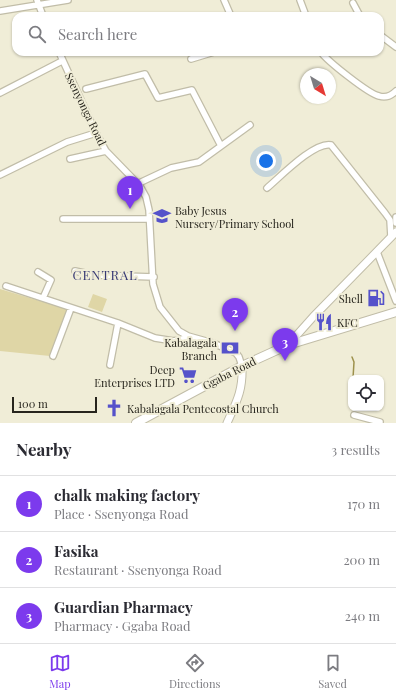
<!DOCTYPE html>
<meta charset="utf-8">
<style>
:root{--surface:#fff;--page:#f2f2f3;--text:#2b2b33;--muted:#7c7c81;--line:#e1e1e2;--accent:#7c3aed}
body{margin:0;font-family:"Playfair Display",serif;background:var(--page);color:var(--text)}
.controls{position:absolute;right:12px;bottom:12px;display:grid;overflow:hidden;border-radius:8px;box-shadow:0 1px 3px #0004}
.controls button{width:36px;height:36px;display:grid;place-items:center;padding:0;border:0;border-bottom:1px solid var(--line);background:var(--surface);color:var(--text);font:20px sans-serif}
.compass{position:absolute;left:300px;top:68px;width:36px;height:36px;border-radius:50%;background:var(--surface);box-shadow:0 1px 3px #0004;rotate:142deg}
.scale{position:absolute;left:12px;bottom:10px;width:85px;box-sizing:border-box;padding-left:4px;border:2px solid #27251d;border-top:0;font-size:11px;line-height:14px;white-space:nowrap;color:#27251d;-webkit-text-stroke:3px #f0edd7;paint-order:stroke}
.you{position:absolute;left:266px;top:161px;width:14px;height:14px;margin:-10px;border:3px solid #fff;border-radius:50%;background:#1a73e8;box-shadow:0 0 0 6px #1a73e833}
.badge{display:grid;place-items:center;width:26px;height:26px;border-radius:50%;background:var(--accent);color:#fff;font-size:13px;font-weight:700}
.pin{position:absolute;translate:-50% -33px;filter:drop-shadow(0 1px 2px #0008)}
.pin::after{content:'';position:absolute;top:21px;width:14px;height:12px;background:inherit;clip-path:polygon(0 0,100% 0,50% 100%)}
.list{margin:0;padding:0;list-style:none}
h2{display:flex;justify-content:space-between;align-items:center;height:52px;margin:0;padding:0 16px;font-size:17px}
h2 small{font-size:13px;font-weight:400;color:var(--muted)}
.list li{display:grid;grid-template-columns:26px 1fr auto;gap:12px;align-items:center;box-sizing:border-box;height:56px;padding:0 16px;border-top:1px solid var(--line)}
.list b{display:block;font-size:15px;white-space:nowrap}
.list p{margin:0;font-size:13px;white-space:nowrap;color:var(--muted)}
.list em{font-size:13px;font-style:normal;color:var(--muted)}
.icon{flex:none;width:22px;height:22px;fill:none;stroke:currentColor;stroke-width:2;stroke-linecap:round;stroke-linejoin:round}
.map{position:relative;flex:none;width:396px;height:423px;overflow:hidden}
.search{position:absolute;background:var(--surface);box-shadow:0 1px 3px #0004;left:12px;right:12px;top:12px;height:44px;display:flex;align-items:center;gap:10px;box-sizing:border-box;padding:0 14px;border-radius:12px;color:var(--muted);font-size:15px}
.sheet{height:220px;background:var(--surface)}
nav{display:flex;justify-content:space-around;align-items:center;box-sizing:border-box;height:56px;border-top:1px solid var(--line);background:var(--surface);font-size:11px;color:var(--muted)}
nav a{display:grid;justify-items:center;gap:2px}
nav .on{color:var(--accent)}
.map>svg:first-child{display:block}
.green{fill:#dfd6a6}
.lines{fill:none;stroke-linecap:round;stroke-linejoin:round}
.stream{stroke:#9d914c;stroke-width:1.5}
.minor-casing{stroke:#c1bda8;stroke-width:8}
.tertiary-casing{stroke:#c1bda8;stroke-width:9}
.secondary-casing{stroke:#c1bda8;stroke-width:10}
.minor{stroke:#fff;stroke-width:5.5}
.tertiary{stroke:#fff;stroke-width:7}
.secondary{stroke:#fff;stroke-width:8}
.labels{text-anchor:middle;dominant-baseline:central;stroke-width:4;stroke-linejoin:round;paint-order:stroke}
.street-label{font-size:11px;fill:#27251d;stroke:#f0edd7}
.poi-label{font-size:11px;fill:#27251d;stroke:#f0edd7;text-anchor:start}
.quarter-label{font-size:13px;letter-spacing:1px;fill:#363873;stroke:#f0edd7}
</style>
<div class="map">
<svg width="396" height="423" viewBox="0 0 396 423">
<rect width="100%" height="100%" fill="#f0edd7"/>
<path class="green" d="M 0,289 L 67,309 L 50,356 L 0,351 Z
M 93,294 L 107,299 L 102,312 L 88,307 Z"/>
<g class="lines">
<path class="stream" d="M 352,357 L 354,362 L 353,378"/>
<g class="minor-casing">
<path id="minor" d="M 37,0 L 43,16
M 224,0 L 231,16
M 300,0 L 306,16
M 353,3 L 360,16
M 0,11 L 68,0
M 380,35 L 396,47
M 59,52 L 96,133 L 106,151 L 140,186 L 146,197 L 149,210 L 153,284 L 160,307 L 179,331 L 188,336 L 213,343 L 236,353 L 239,357 L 242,366
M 321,52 C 327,61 369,94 379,96 C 385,98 391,96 396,91
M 191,59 L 214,52
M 86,89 L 145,74 L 158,98 L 192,90 L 221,146
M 0,93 L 62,61
M 70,159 L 106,151
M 0,175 L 67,142 L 96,133
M 137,184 L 171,168 L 199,162 L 250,125
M 267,188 C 280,177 315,141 331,145 L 385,213 L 390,220 L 391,237
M 396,217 L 396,223
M 63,219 L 149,219
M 377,252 L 396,301
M 75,271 L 94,275 L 154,277
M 38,272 L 51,280 L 43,298
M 6,286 L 118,323 L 155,338 L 174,341 L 191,337
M 53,356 L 71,308
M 110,365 L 118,323
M 354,415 L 380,422"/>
</g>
<g class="tertiary-casing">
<path id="tertiary" d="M 288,345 L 313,317 L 396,232
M 227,423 C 237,401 243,390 242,366"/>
</g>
<g class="secondary-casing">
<path id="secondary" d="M 136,423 L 242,366 L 288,345 L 396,312"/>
</g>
<use href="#minor" class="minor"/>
<use href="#tertiary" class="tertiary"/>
<use href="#secondary" class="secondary"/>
</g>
<defs>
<g id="school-bare" transform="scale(1.38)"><path d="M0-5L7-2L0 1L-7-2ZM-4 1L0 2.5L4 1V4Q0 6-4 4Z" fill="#5552ca" stroke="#f0edd7" stroke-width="2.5" paint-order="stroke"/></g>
<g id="fuel-bare" transform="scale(1.38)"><path d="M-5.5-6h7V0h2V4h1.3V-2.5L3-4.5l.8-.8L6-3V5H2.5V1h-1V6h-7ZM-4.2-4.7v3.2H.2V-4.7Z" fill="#5552ca" stroke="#f0edd7" stroke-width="2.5" paint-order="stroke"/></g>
<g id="restaurant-bare" transform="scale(1.38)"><path d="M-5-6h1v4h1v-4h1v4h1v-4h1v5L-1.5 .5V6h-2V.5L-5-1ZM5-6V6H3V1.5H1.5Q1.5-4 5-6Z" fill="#5552ca" stroke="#f0edd7" stroke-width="2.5" paint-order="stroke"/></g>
<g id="bank-bare" transform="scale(1.38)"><path d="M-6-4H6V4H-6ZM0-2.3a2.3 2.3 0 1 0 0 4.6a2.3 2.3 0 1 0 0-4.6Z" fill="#5552ca" stroke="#f0edd7" stroke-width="2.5" paint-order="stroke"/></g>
<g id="supermarket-bare" transform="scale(1.38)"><path d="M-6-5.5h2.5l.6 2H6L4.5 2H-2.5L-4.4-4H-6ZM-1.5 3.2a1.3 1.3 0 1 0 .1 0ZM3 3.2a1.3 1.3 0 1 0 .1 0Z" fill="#5552ca" stroke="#f0edd7" stroke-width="2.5" paint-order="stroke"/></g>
<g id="church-bare" transform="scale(1.38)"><path d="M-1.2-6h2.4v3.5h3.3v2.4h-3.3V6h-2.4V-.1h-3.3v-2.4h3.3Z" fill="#5552ca" stroke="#f0edd7" stroke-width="2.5" paint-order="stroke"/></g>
</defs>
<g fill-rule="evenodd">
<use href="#school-bare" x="162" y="216"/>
<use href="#fuel-bare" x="376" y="298"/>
<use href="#restaurant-bare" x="324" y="322"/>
<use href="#bank-bare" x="230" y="348"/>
<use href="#supermarket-bare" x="188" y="375"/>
<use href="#church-bare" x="114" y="408"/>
</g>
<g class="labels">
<g class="street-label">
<text transform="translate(86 109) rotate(64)">Ssenyonga Road</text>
<text transform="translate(229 373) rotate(-27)">Ggaba Road</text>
</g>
<g class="poi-label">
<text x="175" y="210">Baby Jesus<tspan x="175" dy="13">Nursery/Primary School</tspan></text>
<text x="363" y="298" text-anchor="end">Shell</text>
<text x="337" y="322">KFC</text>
<text x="217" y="342" text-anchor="end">Kabalagala<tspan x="217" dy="13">Branch</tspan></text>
<text x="175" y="369" text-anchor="end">Deep<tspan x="175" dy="13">Enterprises LTD</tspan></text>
<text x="127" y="408">Kabalagala Pentecostal Church</text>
</g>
<g class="quarter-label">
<text x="105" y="274">CENTRAL</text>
</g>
</g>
</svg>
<div class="controls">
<button><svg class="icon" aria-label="locate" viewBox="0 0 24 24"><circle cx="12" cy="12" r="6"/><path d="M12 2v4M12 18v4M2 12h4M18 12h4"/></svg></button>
</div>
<svg class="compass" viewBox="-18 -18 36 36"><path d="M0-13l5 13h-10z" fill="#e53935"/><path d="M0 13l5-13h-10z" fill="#7c7c81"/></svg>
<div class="scale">100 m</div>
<div class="you"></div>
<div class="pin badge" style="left:130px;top:209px">1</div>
<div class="pin badge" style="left:235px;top:331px">2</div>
<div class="pin badge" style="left:285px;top:361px">3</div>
<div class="search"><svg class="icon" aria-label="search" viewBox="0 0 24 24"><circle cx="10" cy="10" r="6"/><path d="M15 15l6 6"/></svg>Search here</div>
</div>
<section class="sheet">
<h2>Nearby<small>3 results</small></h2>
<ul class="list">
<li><span class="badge">1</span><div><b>chalk making factory</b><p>Place · Ssenyonga Road</p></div><em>170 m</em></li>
<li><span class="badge">2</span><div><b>Fasika</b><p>Restaurant · Ssenyonga Road</p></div><em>200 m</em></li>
<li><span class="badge">3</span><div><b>Guardian Pharmacy</b><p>Pharmacy · Ggaba Road</p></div><em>240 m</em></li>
</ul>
</section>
<nav>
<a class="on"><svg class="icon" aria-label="map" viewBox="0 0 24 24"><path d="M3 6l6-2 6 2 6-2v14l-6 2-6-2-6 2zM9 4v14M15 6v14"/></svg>Map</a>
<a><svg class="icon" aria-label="directions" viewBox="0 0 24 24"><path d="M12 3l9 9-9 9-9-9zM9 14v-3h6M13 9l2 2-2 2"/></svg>Directions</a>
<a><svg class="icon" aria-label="saved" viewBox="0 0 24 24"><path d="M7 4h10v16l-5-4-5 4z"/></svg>Saved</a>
</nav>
